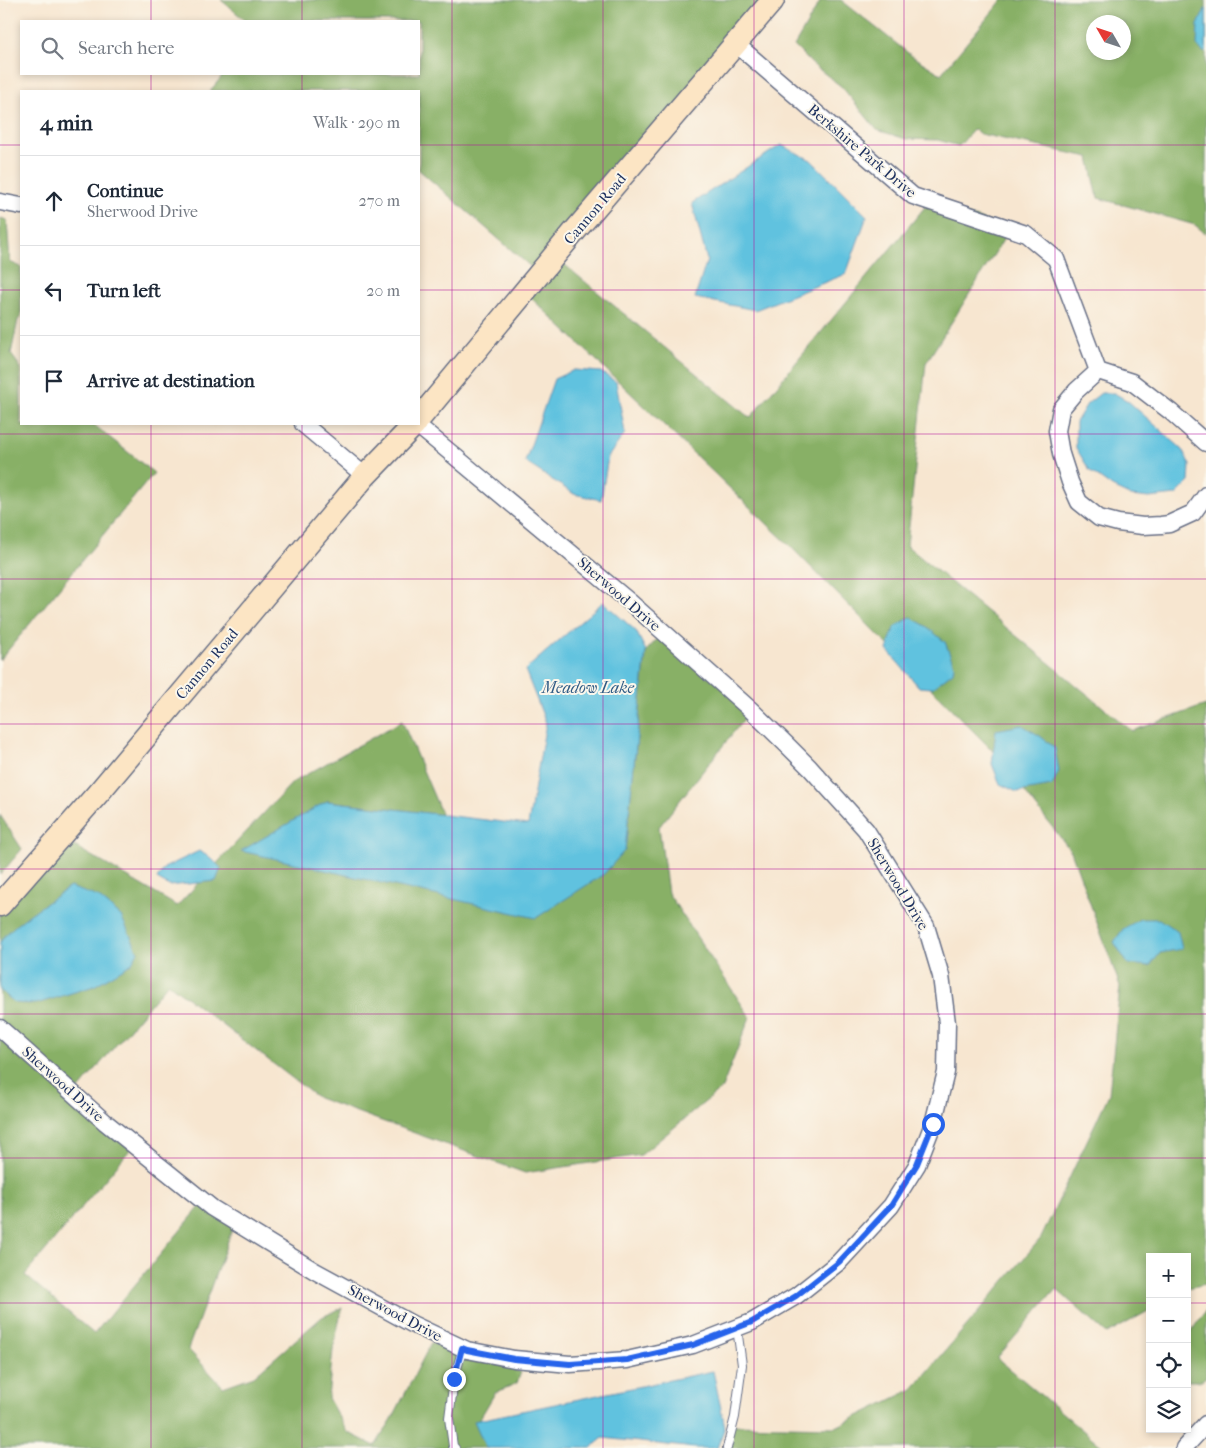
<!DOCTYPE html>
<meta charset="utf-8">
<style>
:root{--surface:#fff;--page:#f6f6f7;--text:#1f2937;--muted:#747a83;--line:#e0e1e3}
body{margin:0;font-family:"IM FELL French Canon",serif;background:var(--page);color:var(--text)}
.controls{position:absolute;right:15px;bottom:15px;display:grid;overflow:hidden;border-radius:0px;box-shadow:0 2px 8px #0003}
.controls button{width:45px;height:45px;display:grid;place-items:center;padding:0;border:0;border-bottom:1px solid var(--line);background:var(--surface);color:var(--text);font:25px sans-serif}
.compass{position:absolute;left:1086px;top:15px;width:45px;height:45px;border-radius:50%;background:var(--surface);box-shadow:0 2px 8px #0003;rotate:309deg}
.stop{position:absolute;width:15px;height:15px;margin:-11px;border:4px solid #2563eb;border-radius:50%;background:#fff}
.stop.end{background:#2563eb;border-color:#fff;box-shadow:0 1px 5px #0008}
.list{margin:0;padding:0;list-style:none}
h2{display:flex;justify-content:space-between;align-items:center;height:65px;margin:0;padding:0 20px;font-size:21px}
h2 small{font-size:16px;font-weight:400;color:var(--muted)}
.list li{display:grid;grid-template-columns:32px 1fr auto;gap:15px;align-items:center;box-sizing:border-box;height:90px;padding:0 20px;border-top:1px solid var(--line)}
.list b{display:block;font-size:19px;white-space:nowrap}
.list p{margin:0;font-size:16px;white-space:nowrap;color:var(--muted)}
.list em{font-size:16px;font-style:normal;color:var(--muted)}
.icon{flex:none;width:28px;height:28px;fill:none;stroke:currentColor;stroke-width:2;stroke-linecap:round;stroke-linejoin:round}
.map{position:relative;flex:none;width:1206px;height:1448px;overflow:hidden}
.search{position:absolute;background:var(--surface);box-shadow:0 2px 8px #0003;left:20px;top:20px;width:400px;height:55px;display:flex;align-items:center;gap:12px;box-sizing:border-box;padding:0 18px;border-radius:0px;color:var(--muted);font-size:19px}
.panel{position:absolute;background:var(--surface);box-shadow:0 2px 8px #0003;left:20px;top:90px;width:400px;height:335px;border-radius:0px}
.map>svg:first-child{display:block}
.forest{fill:#88b066;stroke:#527062;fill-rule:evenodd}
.water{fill:#60c2df;stroke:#3e789e}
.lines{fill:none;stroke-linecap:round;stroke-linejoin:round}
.service-casing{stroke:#686f86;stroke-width:10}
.minor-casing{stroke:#686f86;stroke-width:19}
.secondary-casing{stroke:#686f86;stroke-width:25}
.service{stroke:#fff;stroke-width:8}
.minor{stroke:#fff;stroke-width:16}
.secondary{stroke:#fce5c4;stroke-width:22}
.route{stroke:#2563eb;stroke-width:6}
.grid{fill:none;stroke:#b5179e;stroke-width:1;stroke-opacity:0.55}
.labels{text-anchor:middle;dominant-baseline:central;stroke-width:4;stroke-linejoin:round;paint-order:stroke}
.street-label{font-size:15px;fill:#1b2f5e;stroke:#fbf7ec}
.water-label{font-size:16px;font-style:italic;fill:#305b85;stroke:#fbf7ec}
</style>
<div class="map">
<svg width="1206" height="1448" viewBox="0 0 1206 1448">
<rect width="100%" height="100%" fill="#fbf7ec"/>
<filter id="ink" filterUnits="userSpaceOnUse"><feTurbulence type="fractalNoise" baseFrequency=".02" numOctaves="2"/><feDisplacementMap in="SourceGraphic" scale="10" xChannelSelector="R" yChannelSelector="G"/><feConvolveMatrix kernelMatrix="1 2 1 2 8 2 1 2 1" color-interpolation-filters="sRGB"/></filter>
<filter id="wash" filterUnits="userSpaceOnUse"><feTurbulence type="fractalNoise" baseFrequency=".0096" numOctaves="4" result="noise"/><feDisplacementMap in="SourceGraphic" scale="20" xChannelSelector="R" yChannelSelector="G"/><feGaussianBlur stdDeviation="1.12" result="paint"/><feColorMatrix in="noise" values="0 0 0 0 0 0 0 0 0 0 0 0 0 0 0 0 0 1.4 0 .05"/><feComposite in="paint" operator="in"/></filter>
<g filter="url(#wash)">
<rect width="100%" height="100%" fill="#f7e6d0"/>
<path class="forest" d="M 221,0 L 773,0 L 554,256 L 750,418 L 929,202 L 1010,229 L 926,363 L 907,546 L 1132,731 L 1206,705 L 1206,1284 L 1187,1288 L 1187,1257 L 1150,1257 L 1150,1310 L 1107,1334 L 1056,1289 L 997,1358 L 1104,1448 L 727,1448 L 733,1425 L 836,1427 L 913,1389 L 1041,1238 L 1109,1094 L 1120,986 L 1071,851 L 991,749 L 785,541 L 525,292 L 539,274 L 419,170 L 419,91 L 210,91 L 224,74 L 419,74 L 419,21 L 246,21 Z
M 821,0 L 841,0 L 912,56 L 941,74 L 1002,0 L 1206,0 L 1206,234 L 1195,225 L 1098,198 L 1089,157 L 980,134 L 974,129 L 959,146 L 938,140 L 906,139 L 877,130 L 842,87 L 811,63 L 794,46 ZM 1094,22 L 1124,22 L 1124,52 L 1094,52 Z
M 0,218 L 7,220 L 10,262 L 21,267 L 21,317 L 18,320 L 11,354 L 21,368 L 21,424 L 93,424 L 154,473 L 0,660 Z
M 664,632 L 751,710 L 659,827 L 668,893 L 750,1017 L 722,1088 L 641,1155 L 525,1173 L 318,1098 L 168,983 L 75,1094 L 134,1145 L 25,1275 L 94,1334 L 204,1202 L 235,1222 L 188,1349 L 223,1387 L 254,1376 L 322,1317 L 342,1308 L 333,1350 L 328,1398 L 347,1432 L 375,1446 L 392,1419 L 431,1343 L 521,1372 L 517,1383 L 495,1393 L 479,1420 L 488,1448 L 0,1448 L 0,905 L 59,837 L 177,906 L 293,782 L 402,721 L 442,815 L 327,801 L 625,850 L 646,651 Z
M 0,815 L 22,849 L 0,875 Z
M 1206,1310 L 1206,1377 L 1200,1381 L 1187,1381 L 1187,1335 L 1190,1333 Z"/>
<path class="water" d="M 1205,9 L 1206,9 L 1206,52 L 1203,52 L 1197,45 L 1198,25 Z
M 781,145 L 811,160 L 867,216 L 846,274 L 755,310 L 695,298 L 707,260 L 692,203 Z
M 574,370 L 601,372 L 616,382 L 625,433 L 608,457 L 601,500 L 574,494 L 525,462 L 554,379 Z
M 1101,393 L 1114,393 L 1128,401 L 1182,449 L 1190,465 L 1189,482 L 1176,495 L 1149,498 L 1131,496 L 1112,487 L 1090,471 L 1076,448 L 1076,422 L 1087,404 Z
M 603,602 L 636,631 L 646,651 L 625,850 L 604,874 L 536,918 L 241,851 L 327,801 L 528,825 L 546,723 L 525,670 Z
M 910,617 L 926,626 L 945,642 L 954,665 L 953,672 L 932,688 L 919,687 L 887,650 L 894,628 Z
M 1022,725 L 1040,736 L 1055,748 L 1059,771 L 1052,786 L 1017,792 L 1000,784 L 992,764 L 996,730 Z
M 199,851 L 211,858 L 221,868 L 216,881 L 169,886 L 157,879 L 164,868 Z
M 70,887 L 98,897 L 121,916 L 138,952 L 131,964 L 94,986 L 36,1004 L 15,1003 L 0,990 C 0,981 0,951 0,943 C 6,928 55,897 70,887 Z
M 1140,919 L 1159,919 L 1178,932 L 1182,949 L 1160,953 L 1150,966 L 1128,964 L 1114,942 L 1123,929 Z
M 713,1371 L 725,1427 L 717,1448 L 696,1448 L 603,1438 L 591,1448 L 486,1448 L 474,1421 Z"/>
</g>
<g filter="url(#ink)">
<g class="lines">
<g class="service-casing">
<path id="service" d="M 455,1448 L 453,1446 L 449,1418 L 454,1379 L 463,1348
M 727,1448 L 735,1417 L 742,1365 L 737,1328"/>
</g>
<g class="minor-casing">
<path id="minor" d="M 736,44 L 913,196 L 1026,234 L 1056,259 L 1098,371
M 0,202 L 21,206
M 1098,371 L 1076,391 L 1061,409 L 1057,431 L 1061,454 L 1070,482 L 1079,502 L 1099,518 L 1118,523 L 1143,526 L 1161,525 L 1169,524 L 1193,513 L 1206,495
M 1098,371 L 1132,382 L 1171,412 L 1206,443
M 303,424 L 365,476
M 0,1028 L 105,1122 L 212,1208 L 315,1271 L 412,1324 L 467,1350 L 514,1359 L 570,1364 L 627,1360 L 693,1345 L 752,1322 L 796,1296 L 839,1262 L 891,1206 L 917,1165 L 933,1124 L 946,1072 L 947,1023 L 941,976 L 926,926 L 866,830 L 810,768 L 788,746 L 751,710 L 631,603 L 416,424
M 1184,1448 L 1206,1424"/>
</g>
<g class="secondary-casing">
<path id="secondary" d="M 419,419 L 574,232 L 773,0
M 0,905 L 100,791 L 365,476 L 415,424"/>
</g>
<use href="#service" class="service"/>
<use href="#minor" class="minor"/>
<use href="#secondary" class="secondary"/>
</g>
</g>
<g class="lines" filter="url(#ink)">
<path class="route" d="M 454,1379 L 462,1348 L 467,1350 L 514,1359 L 570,1364 L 627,1360 L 693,1345 L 752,1322 L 796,1296 L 839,1262 L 891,1206 L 917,1164 L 933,1124"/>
</g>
<path class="grid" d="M 151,0 L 151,21M 302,0 L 302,21M 452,0 L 452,1448M 603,0 L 603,1448M 754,0 L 754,1448M 904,0 L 904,1448M 1055,0 L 1055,1448M 151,74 L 151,91M 302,74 L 302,91M 0,145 L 21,145M 419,145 L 1206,145M 0,290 L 21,290M 419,290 L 1206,290M 151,424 L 151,1448M 302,424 L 302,1448M 0,434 L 1206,434M 0,579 L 1206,579M 0,724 L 1206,724M 0,869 L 1206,869M 0,1014 L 1206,1014M 0,1158 L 1206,1158M 0,1303 L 1150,1303M 1187,1303 L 1206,1303"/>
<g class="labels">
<g class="street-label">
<text transform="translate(862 151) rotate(40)">Berkshire Park Drive</text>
<text transform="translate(595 209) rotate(-50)">Cannon Road</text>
<text transform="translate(619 594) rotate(41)">Sherwood Drive</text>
<text transform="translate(207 664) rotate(-50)">Cannon Road</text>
<text transform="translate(898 884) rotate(59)">Sherwood Drive</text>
<text transform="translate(63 1084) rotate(42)">Sherwood Drive</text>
<text transform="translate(395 1313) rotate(28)">Sherwood Drive</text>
</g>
<g class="water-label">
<text x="588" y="687">Meadow Lake</text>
</g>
</g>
</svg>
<div class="controls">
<button>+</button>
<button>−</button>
<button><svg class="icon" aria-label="locate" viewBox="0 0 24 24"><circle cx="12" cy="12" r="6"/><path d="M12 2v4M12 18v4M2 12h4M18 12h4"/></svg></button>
<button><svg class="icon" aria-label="layers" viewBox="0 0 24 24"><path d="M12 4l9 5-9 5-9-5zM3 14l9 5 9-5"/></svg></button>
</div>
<svg class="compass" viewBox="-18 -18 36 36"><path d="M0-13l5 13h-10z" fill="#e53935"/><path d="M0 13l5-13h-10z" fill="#747a83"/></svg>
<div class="stop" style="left:933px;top:1124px"></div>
<div class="stop end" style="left:454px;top:1379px"></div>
<div class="search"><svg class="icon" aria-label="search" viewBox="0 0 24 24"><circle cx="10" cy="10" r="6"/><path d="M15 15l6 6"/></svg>Search here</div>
<section class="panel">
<h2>4 min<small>Walk · 290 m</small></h2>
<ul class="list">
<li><svg class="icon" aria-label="ahead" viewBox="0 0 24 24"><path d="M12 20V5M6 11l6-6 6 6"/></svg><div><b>Continue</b><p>Sherwood Drive</p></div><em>270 m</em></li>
<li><svg class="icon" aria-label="left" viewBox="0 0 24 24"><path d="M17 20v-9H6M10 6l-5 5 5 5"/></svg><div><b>Turn left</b></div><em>20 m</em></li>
<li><svg class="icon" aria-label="arrive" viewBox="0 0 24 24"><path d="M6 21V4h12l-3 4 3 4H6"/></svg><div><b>Arrive at destination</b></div></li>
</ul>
</section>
</div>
